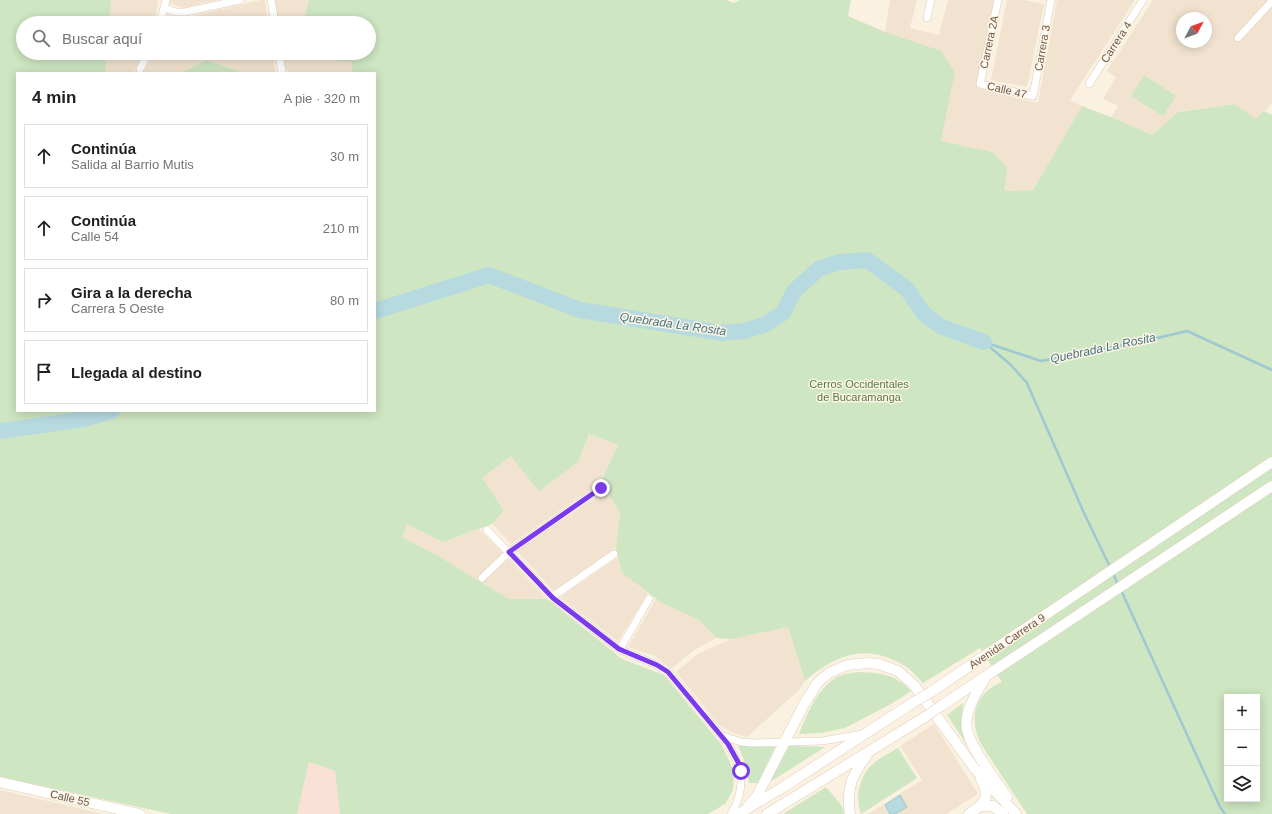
<!DOCTYPE html>
<html lang="es">
<meta charset="utf-8">
<style>
:root{--surface:#fff;--page:#f6f6f6;--text:#202124;--muted:#757577;--line:#e0e0e0}
body{margin:0;font-family:Helvetica,sans-serif;background:var(--page);color:var(--text)}
.controls{position:absolute;right:12px;bottom:12px;display:grid;overflow:hidden;border-radius:0px;box-shadow:0 2px 10px #0003}
.controls button{width:36px;height:36px;display:grid;place-items:center;padding:0;border:0;border-bottom:1px solid var(--line);background:var(--surface);color:var(--text);font:20px sans-serif}
.compass{position:absolute;left:1176px;top:12px;width:36px;height:36px;border-radius:50%;background:var(--surface);box-shadow:0 2px 10px #0003;rotate:49deg}
.stop{position:absolute;width:12px;height:12px;margin:-9px;border:3px solid #7c3aed;border-radius:50%;background:#fff}
.stop.end{background:#7c3aed;border-color:#fff;box-shadow:0 1px 4px #0008}
.list{margin:0;padding:0;list-style:none}
h2{display:flex;justify-content:space-between;align-items:center;height:52px;margin:0;padding:0 16px;font-size:17px}
h2 small{font-size:13px;font-weight:400;color:var(--muted)}
.list li{display:grid;grid-template-columns:26px 1fr auto;gap:12px;align-items:center;box-sizing:border-box;height:64px;margin:0 8px 8px;padding:0 8px;border:1px solid var(--line);border-radius:0px}
.list b{display:block;font-size:15px;white-space:nowrap}
.list p{margin:0;font-size:13px;white-space:nowrap;color:var(--muted)}
.list em{font-size:13px;font-style:normal;color:var(--muted)}
.icon{flex:none;width:22px;height:22px;fill:none;stroke:currentColor;stroke-width:2;stroke-linecap:round;stroke-linejoin:round}
.map{position:relative;flex:none;width:1272px;height:814px;overflow:hidden}
.search{position:absolute;background:var(--surface);box-shadow:0 2px 10px #0003;left:16px;top:16px;width:360px;height:44px;display:flex;align-items:center;gap:10px;box-sizing:border-box;padding:0 14px;border-radius:22px;color:var(--muted);font-size:15px}
.panel{position:absolute;background:var(--surface);box-shadow:0 2px 10px #0003;left:16px;top:72px;width:360px;height:340px;border-radius:0px}
.map>svg:first-child{display:block}
.residential{fill:#f1e3cf;fill-rule:evenodd}
.commercial{fill:#fae1d5}
.green{fill:#cee6c1;fill-rule:evenodd}
.water{fill:#b7dae1;stroke:#9ec8d2}
.lines{fill:none;stroke-linecap:round;stroke-linejoin:round}
.stream{stroke:#9ec8d2;stroke-width:2.5}
.river{stroke:#b7dae1;stroke-width:16}
.street-casing{stroke:#ddcdbd;stroke-width:8}
.secondary-casing{stroke:#e1cebc;stroke-width:11}
.street{stroke:#fff;stroke-width:7}
.secondary{stroke:#fff;stroke-width:10}
.secondary-bridge-casing{stroke:#e1cebc;stroke-width:11;stroke-linecap:butt}
.secondary-bridge{stroke:#fff;stroke-width:10}
.route{stroke:#7c3aed;stroke-width:5}
.labels{text-anchor:middle;dominant-baseline:central;stroke-width:3;stroke-linejoin:round;paint-order:stroke}
.street-label{font-size:11px;fill:#6e584a;stroke:#fdf5e6}
.park-label{font-size:11px;fill:#547a46;stroke:#fdf5e6}
.water-label{font-size:12px;font-style:italic;fill:#467580;stroke:#fdf5e6}
</style>
<div class="map">
<svg width="1272" height="814" viewBox="0 0 1272 814">
<rect width="100%" height="100%" fill="#faf1e0"/>
<path class="residential" d="M 111,0 L 158,0 L 154,23 L 109,23 Z
M 169,0 L 217,0 L 183,8 L 169,3 Z
M 261,0 L 265,0 L 268,23 L 166,23 L 169,16 L 184,18 Z
M 274,0 L 309,0 L 303,23 L 278,23 Z
M 890,0 L 917,0 L 910,28 L 939,35 L 948,0 L 994,0 L 977,88 L 1038,103 L 1057,0 L 1135,0 L 1070,100 L 1082,106 L 1033,190 L 1004,191 L 992,152 L 941,141 L 955,72 L 885,32 Z
M 1007,0 L 1024,0 L 1044,4 L 1027,87 L 991,80 Z
M 1153,0 L 1272,0 L 1272,103 L 1256,120 L 1234,104 L 1179,111 L 1152,135 L 1111,117 L 1118,106 L 1103,99 L 1116,77 L 1107,71 ZM 1182,18 L 1206,18 L 1206,42 L 1182,42 Z
M 107,53 L 143,53 L 134,73 L 105,73 Z
M 154,53 L 273,53 L 275,73 L 245,73 L 206,60 L 181,73 L 143,73 Z
M 282,53 L 306,53 L 307,58 L 352,62 L 351,73 L 289,73 L 285,67 Z
M 589,434 L 618,445 L 601,482 L 511,544 L 492,524 L 504,509 L 481,478 L 511,456 L 578,462 Z
M 606,491 L 620,513 L 616,548 L 554,591 L 517,551 Z
M 407,524 L 443,542 L 479,529 L 547,599 L 509,599 L 438,556 L 402,537 Z
M 618,557 L 622,573 L 648,593 L 618,641 L 560,597 Z
M 656,599 L 662,603 L 699,620 L 716,638 L 694,650 L 671,669 L 655,656 L 628,647 Z
M 788,627 L 805,681 L 799,690 L 747,737 L 734,733 L 720,726 L 676,672 L 698,654 L 731,639 Z
M 934,724 L 978,794 L 946,814 L 868,814 L 922,780 L 900,746 Z
M 0,790 L 104,814 L 0,814 Z"/>
<path class="commercial" d="M 309,762 L 335,771 L 340,814 L 297,814 Z"/>
<path class="green" d="M 0,0 L 111,0 L 109,23 L 23,23 L 23,53 L 107,53 L 105,73 L 17,73 L 17,411 L 375,411 L 375,73 L 351,73 L 352,62 L 307,58 L 306,53 L 369,53 L 369,23 L 303,23 L 309,0 L 726,0 L 734,3 L 740,0 L 851,0 L 848,16 L 885,32 L 941,51 L 955,72 L 941,141 L 992,152 L 1007,167 L 1004,191 L 1033,190 L 1082,106 L 1111,117 L 1152,135 L 1178,112 L 1234,104 L 1256,119 L 1264,111 L 1272,115 L 1272,814 L 1027,814 L 981,744 C 972,726 971,705 988,690 C 992,687 997,684 1002,682 L 980,648 L 923,683 C 918,678 912,670 905,666 C 867,643 837,653 805,681 L 788,627 L 731,639 L 716,638 L 699,620 L 662,603 L 622,573 L 616,548 L 620,513 L 601,482 L 618,445 L 589,434 L 578,462 L 539,491 L 511,456 L 482,478 L 504,510 L 492,524 L 443,542 L 407,524 L 402,537 L 438,556 L 509,599 L 547,599 L 622,659 L 664,675 L 721,744 L 729,760 L 734,773 L 733,790 L 725,804 L 708,814 L 340,814 L 335,771 L 309,762 L 297,814 L 171,814 L 0,777 ZM 1227,697 L 1257,697 L 1257,799 L 1227,799 Z
M 206,60 L 245,73 L 181,73 Z
M 1144,75 L 1176,96 L 1163,116 L 1131,96 Z
M 859,672 C 882,673 894,674 911,691 L 891,704 L 845,728 L 822,733 L 799,734 C 808,713 816,690 837,677 C 843,674 852,673 859,672 Z
M 963,703 L 962,719 L 985,772 L 947,715 Z
M 738,745 L 751,747 L 775,747 L 758,783 L 749,783 L 745,763 Z
M 789,746 L 825,747 L 770,782 Z
M 898,748 L 917,778 L 861,814 C 855,796 859,776 874,763 C 881,757 890,753 898,748 Z
M 826,787 L 842,806 L 844,814 L 783,814 Z"/>
<path class="water" d="M 900,795 L 907,807 L 895,814 L 890,814 L 885,805 Z"/>
<g class="lines">
<path class="stream" d="M 984,342 L 1011,365 L 1027,383 L 1084,513 L 1111,569
M 987,343 L 1041,361 L 1140,342 L 1187,331 L 1272,370
M 1113,573 L 1118,585
M 1121,590 L 1220,807 L 1225,814"/>
<path class="river" d="M 375,311 L 489,275 L 580,310 L 722,333 L 744,331 L 764,325 L 783,313 L 794,291 L 820,268 L 840,262 L 867,260 L 907,289 L 924,314 L 942,327 L 984,342
M 0,431 L 84,419 L 112,411"/>
<g class="street-casing">
<path id="street" d="M 271,0 L 275,23
M 998,0 L 980,84 L 1033,96 L 1051,0
M 165,8 L 176,12 L 185,12 L 240,0
M 927,18 L 931,0
M 160,23 L 166,0
M 1238,38 L 1272,1
M 279,53 L 282,73
M 140,69 L 148,53
M 1089,84 L 1143,0
M 487,530 L 553,598 L 619,649 L 657,665 L 668,672 L 721,735 C 741,761 749,784 731,814
M 482,578 L 509,552 L 601,488
M 552,597 L 614,554
M 620,649 L 649,599
M 723,736 L 741,742 L 752,743 L 822,741 L 863,734"/>
</g>
<g class="secondary-casing">
<path id="secondary" d="M 985,679 C 978,689 972,700 968,712 C 966,719 966,727 968,733 C 972,750 997,782 1007,797
M 931,692 L 1272,462
M 941,706 L 1272,486
M 0,782 L 140,814
M 982,806 L 993,806 L 1003,814
M 747,808 L 757,796 L 803,706 L 818,682 L 829,673 L 847,665 L 869,663 L 879,664 L 898,671 L 914,685 L 975,769 L 1016,814
M 738,814 L 785,786 L 914,702
M 767,814 L 925,717
M 850,814 C 846,788 852,775 867,755
M 969,814 C 985,804 991,797 981,779"/>
</g>
<use href="#street" class="street"/>
<use href="#secondary" class="secondary"/>
<g class="secondary-bridge-casing">
<path id="secondary-bridge" d="M 914,702 L 931,692
M 925,717 L 941,706"/>
</g>
<use href="#secondary-bridge" class="secondary-bridge"/>
</g>
<g class="lines">
<path class="route" d="M 601,488 L 509,552 L 553,598 L 619,649 L 657,665 L 668,672 L 728,744 L 738,762 L 741,771"/>
</g>
<g class="labels">
<g class="street-label">
<text transform="translate(989 42) rotate(-78)">Carrera 2A</text>
<text transform="translate(1116 42) rotate(-57)">Carrera 4</text>
<text transform="translate(1042 48) rotate(-80)">Carrera 3</text>
<text transform="translate(1007 90) rotate(13)">Calle 47</text>
<text transform="translate(1007 641) rotate(-34)">Avenida Carrera 9</text>
<text transform="translate(70 798) rotate(13)">Calle 55</text>
</g>
<g class="park-label">
<text x="859" y="384">Cerros Occidentales<tspan x="859" dy="13">de Bucaramanga</tspan></text>
</g>
<g class="water-label">
<text transform="translate(673 324) rotate(8)">Quebrada La Rosita</text>
<text transform="translate(1103 348) rotate(-12)">Quebrada La Rosita</text>
</g>
</g>
</svg>
<div class="controls">
<button>+</button>
<button>−</button>
<button><svg class="icon" aria-label="layers" viewBox="0 0 24 24"><path d="M12 4l9 5-9 5-9-5zM3 14l9 5 9-5"/></svg></button>
</div>
<svg class="compass" viewBox="-18 -18 36 36"><path d="M0-13l5 13h-10z" fill="#e53935"/><path d="M0 13l5-13h-10z" fill="#757577"/></svg>
<div class="stop" style="left:741px;top:771px"></div>
<div class="stop end" style="left:601px;top:488px"></div>
<div class="search"><svg class="icon" aria-label="search" viewBox="0 0 24 24"><circle cx="10" cy="10" r="6"/><path d="M15 15l6 6"/></svg>Buscar aquí</div>
<section class="panel">
<h2>4 min<small>A pie · 320 m</small></h2>
<ul class="list">
<li><svg class="icon" aria-label="ahead" viewBox="0 0 24 24"><path d="M12 20V5M6 11l6-6 6 6"/></svg><div><b>Continúa</b><p>Salida al Barrio Mutis</p></div><em>30 m</em></li>
<li><svg class="icon" aria-label="ahead" viewBox="0 0 24 24"><path d="M12 20V5M6 11l6-6 6 6"/></svg><div><b>Continúa</b><p>Calle 54</p></div><em>210 m</em></li>
<li><svg class="icon" aria-label="right" viewBox="0 0 24 24"><path d="M7 20v-9h11M14 6l5 5-5 5"/></svg><div><b>Gira a la derecha</b><p>Carrera 5 Oeste</p></div><em>80 m</em></li>
<li><svg class="icon" aria-label="arrive" viewBox="0 0 24 24"><path d="M6 21V4h12l-3 4 3 4H6"/></svg><div><b>Llegada al destino</b></div></li>
</ul>
</section>
</div>
